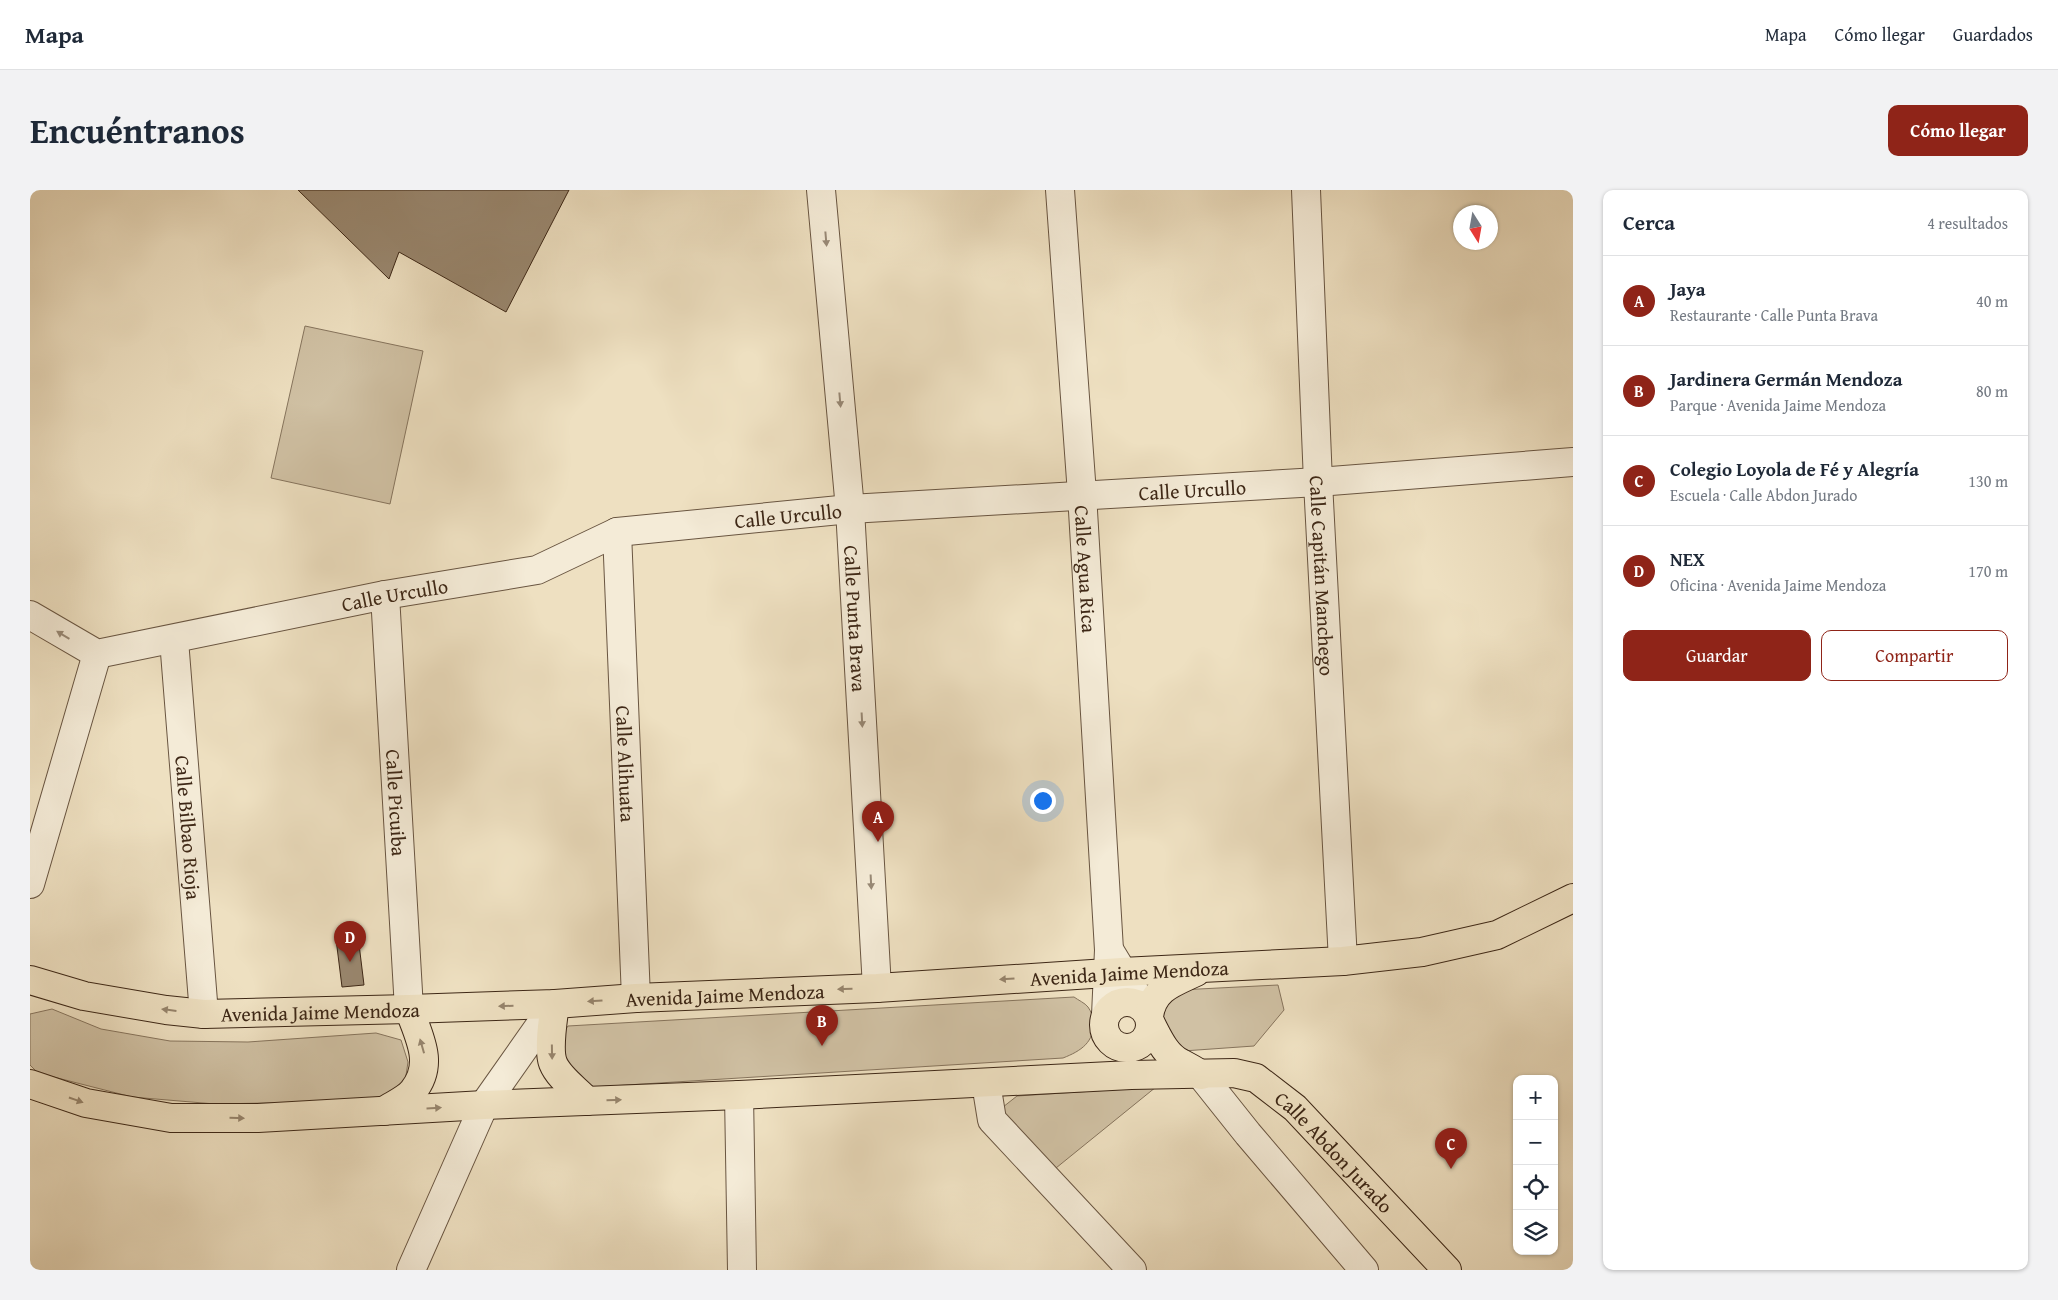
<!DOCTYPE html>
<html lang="es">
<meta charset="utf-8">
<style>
:root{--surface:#fff;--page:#f2f2f3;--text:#1f2937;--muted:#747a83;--line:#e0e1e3;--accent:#8f2418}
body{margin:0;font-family:"Gentium Book Plus",serif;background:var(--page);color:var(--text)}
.controls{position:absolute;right:15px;bottom:15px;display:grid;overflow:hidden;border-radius:10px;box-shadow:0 1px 4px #0004}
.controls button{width:45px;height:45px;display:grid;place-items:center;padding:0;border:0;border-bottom:1px solid var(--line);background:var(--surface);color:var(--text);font:25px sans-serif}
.compass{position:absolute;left:1423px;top:15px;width:45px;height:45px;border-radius:50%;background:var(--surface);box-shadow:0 1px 4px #0004;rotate:169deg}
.you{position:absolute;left:1012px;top:610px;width:18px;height:18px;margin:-12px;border:4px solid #fff;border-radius:50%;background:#1a73e8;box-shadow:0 0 0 8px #1a73e833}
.badge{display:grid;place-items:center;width:32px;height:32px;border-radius:50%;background:var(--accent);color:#fff;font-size:16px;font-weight:700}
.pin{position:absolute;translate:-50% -41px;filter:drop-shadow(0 1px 2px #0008)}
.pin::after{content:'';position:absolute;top:26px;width:18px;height:15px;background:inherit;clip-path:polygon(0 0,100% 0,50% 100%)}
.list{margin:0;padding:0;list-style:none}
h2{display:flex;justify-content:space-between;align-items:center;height:65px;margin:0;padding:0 20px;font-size:21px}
h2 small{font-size:16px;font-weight:400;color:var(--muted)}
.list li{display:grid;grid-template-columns:32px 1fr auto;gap:15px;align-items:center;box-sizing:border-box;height:90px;padding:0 20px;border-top:1px solid var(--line)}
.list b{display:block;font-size:19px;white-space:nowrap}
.list p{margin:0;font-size:16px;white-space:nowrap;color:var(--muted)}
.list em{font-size:16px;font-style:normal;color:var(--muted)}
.actions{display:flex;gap:10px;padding:15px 20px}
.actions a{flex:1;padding:11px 0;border:1px solid var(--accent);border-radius:10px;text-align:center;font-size:18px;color:var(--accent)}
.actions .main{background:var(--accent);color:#fff}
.icon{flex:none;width:28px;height:28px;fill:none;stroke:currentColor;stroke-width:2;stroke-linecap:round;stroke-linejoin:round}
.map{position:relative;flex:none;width:1543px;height:1080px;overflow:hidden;border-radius:10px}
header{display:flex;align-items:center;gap:30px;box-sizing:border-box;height:70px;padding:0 25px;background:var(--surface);border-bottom:1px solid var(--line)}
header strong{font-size:24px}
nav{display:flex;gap:28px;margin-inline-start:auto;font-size:18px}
.intro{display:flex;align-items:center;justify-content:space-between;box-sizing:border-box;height:120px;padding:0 30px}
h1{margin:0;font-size:35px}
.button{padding:12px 22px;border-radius:10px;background:var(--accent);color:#fff;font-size:18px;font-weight:700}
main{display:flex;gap:30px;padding:0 30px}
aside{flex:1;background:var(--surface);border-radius:10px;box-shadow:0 1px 4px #0004}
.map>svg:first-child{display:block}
.green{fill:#d0c1a4;stroke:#86745d}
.building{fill:#99876f;stroke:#3d2716}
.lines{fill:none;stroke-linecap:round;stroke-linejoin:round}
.street-casing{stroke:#695541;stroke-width:30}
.primary-casing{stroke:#3d2716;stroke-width:30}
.street{stroke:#f4ebd7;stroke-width:28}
.primary{stroke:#eee0c1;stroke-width:28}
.oneway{fill:#988976}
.oneway2{fill:#96846c}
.labels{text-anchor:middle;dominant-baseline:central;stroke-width:4.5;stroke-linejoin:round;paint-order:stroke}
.street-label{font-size:20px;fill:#3d2716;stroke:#f4ebd7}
</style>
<header>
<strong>Mapa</strong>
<nav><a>Mapa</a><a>Cómo llegar</a><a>Guardados</a></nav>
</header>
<div class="intro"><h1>Encuéntranos</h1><a class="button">Cómo llegar</a></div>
<main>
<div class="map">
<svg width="1543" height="1080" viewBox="0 0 1543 1080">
<rect width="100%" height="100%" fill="#eee0c1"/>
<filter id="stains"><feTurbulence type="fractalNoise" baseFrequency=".004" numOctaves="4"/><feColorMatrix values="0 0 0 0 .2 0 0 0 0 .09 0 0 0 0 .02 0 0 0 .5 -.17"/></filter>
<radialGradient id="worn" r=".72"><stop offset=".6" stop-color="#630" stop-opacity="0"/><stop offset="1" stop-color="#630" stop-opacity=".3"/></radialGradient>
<path class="green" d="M 275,136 L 393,161 L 360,314 L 241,288 Z
M 1248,795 L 1254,820 L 1224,856 L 1153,861 L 1131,840 L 1136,809 L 1149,800 Z
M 1044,807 C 1048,810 1055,813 1058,817 C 1061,821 1063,827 1063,831 C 1065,852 1051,861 1033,868 L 564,897 C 536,882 532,881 529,849 L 538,836 Z
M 22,819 L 71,839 L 140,851 L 218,852 L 346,843 L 371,850 L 378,872 L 375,892 L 361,905 L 339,911 L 185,914 L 102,907 L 8,883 L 0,875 L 0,824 Z
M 1126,897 L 1026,978 L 978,932 L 973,917 L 987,906 Z"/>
<path class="building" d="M 268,0 L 539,0 L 476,122 L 369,62 L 359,89 Z
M 328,746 L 334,795 L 312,797 L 306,749 Z"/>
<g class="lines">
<g class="street-casing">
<g id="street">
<path id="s1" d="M 791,0 L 820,319 L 847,798"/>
<path id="s2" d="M 1030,0 L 1052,304 L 1079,760 L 1076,825"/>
<path id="s3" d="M 1276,0 L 1288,292 L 1313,771"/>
<path id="s4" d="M 587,342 L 606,808"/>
<path id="s5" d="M 355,405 L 379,819"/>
<path id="s6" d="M 0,425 L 67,464 L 355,405 L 507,380 L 587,342 L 820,319 L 1288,292 L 1543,272"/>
<path id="s7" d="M 144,450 L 174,824"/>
<path d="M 0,694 L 67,464"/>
<path d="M 1081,763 L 1115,819"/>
<path d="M 1171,885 L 1218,944 L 1334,1080"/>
<path d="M 956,893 L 962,930 L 1102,1080"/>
<path d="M 709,905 L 712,1080"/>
<path d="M 381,1080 L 454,915 L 525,814"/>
</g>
</g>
<g class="primary-casing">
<g id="primary">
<path id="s8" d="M 0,790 L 54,806 L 136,820 L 174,824 L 379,819 L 525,814 L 606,808 L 847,798 L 1092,782 L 1313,771 L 1392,762 L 1467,745 L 1543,708"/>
<circle cx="1097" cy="835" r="23"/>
<path d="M 525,814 C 523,828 518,860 523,873 C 529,888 546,899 557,911"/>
<path d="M 1119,826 C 1123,798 1143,793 1166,782"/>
<path d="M 1120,832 C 1128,847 1135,865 1151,873 C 1158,877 1165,880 1171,885"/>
<path id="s9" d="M 0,894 L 56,913 L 141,928 L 228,928 L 454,915 L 709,905 L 1101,885 L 1204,883 L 1226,888 L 1265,918 L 1417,1080"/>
<path d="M 354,921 C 363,915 377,909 383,901 C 405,874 389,847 379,819"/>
</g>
</g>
<use href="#street" class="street"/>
<use href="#primary" class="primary"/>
</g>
<defs><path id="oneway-solid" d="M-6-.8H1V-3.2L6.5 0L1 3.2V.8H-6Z" transform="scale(1.25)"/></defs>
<g class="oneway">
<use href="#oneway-solid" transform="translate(796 49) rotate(85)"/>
<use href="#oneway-solid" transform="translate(810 210) rotate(85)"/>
<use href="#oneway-solid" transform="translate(33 445) rotate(-149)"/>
<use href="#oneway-solid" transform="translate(832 530) rotate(87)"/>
<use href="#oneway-solid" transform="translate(841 692) rotate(87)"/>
</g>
<g class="oneway2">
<use href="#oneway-solid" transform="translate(977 789) rotate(176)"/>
<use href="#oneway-solid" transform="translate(815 799) rotate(178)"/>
<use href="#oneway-solid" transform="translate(565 811) rotate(176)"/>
<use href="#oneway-solid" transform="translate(476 816) rotate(178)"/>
<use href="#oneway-solid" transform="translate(139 820) rotate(-173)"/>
<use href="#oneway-solid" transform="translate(392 856) rotate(-106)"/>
<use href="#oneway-solid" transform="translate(522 862) rotate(89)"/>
<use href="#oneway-solid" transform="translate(46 910) rotate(19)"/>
<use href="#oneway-solid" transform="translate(584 910) rotate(-2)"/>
<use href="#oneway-solid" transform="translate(404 918) rotate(-4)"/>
<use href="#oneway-solid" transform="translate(207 928) rotate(1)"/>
</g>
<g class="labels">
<g class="street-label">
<text stroke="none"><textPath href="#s6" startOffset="1191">Calle Urcullo</textPath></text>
<text stroke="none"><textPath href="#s6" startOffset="786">Calle Urcullo</textPath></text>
<text stroke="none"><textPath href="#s2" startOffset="380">Calle Agua Rica</textPath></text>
<text stroke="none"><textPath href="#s3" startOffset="386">Calle Capitán Manchego</textPath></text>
<text stroke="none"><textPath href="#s6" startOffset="381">Calle Urcullo</textPath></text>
<text stroke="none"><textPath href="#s1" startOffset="430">Calle Punta Brava</textPath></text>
<text stroke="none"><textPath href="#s4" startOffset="232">Calle Alihuata</textPath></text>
<text stroke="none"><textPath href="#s5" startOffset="208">Calle Picuiba</textPath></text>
<text stroke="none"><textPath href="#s7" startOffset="188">Calle Bilbao Rioja</textPath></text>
<text stroke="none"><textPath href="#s8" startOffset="1104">Avenida Jaime Mendoza</textPath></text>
<text stroke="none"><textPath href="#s8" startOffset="699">Avenida Jaime Mendoza</textPath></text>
<text stroke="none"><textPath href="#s8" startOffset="294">Avenida Jaime Mendoza</textPath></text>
<text stroke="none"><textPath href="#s9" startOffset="1340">Calle Abdon Jurado</textPath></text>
</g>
</g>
<rect width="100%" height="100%" filter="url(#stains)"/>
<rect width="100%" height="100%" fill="url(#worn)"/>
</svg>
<div class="controls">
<button>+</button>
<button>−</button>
<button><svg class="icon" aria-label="locate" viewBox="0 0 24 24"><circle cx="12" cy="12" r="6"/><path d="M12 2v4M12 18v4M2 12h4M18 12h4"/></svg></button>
<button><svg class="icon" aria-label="layers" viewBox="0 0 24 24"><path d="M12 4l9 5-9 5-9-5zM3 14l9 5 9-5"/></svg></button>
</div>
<svg class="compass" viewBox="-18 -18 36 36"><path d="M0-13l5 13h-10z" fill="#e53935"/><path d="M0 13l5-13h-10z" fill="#747a83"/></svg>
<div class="you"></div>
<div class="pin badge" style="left:848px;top:652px">A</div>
<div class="pin badge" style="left:792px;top:856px">B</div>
<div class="pin badge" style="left:1421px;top:979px">C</div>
<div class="pin badge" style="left:320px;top:772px">D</div>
</div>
<aside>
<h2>Cerca<small>4 resultados</small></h2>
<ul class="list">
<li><span class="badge">A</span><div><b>Jaya</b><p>Restaurante · Calle Punta Brava</p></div><em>40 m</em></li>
<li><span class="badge">B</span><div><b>Jardinera Germán Mendoza</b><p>Parque · Avenida Jaime Mendoza</p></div><em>80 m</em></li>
<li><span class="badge">C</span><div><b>Colegio Loyola de Fé y Alegría</b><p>Escuela · Calle Abdon Jurado</p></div><em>130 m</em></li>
<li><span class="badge">D</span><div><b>NEX</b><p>Oficina · Avenida Jaime Mendoza</p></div><em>170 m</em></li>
</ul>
<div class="actions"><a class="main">Guardar</a><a>Compartir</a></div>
</aside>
</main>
